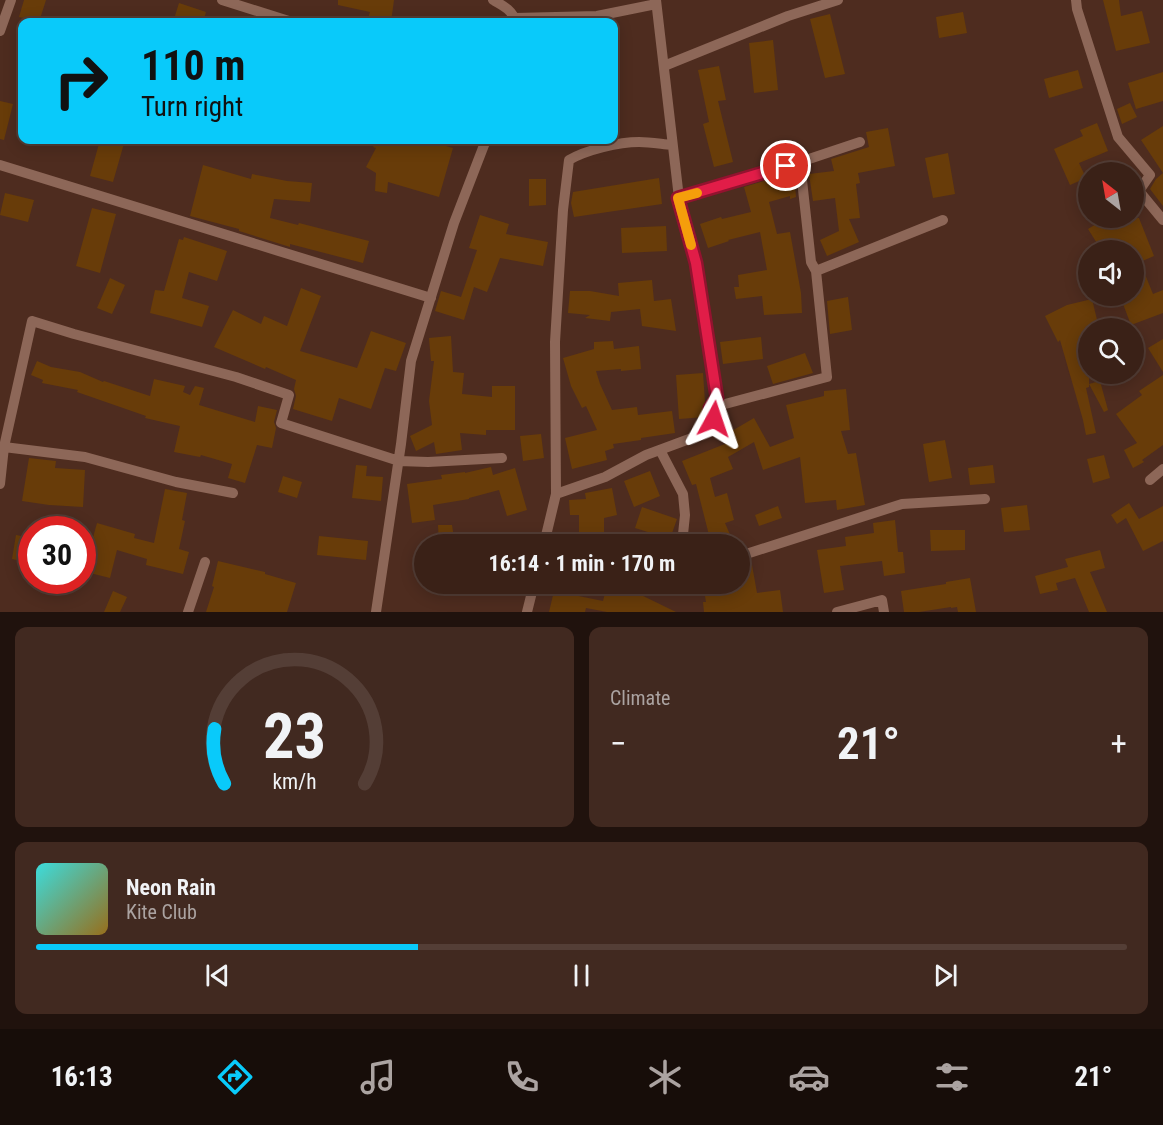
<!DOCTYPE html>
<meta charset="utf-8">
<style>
:root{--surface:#3a2117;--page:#412920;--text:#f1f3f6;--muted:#aba3a1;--line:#543e36;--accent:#09cafa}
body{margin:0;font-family:"Roboto Condensed",sans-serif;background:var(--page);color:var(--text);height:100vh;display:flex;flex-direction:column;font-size:22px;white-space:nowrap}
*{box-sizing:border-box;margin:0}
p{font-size:20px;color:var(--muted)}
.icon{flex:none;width:33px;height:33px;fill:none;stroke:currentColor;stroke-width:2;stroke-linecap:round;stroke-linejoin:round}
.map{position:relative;height:612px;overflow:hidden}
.details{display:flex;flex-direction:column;gap:15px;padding:15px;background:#20120d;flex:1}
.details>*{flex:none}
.guide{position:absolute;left:18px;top:18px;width:600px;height:126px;border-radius:12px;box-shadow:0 3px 15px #0003,0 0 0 2px var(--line);background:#09cafa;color:#111;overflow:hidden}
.needle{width:39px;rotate:329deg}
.buttons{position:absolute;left:1078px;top:162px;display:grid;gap:12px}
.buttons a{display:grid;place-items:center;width:66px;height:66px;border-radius:50%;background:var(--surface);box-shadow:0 3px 15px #0003,0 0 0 2px var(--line);font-size:30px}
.speed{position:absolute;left:18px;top:516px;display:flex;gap:12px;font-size:30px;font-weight:700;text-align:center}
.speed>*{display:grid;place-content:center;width:78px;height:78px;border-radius:50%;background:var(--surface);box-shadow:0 3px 15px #0003,0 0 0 2px var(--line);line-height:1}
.speed .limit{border:9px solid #d22;background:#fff;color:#111}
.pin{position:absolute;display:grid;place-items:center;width:51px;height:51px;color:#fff;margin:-26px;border:3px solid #fff;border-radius:50%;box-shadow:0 2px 6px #0007}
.me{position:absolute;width:66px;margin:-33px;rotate:5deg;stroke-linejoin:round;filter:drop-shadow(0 0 4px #0008)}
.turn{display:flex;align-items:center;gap:21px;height:126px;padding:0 24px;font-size:27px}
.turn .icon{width:78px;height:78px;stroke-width:2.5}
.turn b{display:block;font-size:42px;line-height:51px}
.big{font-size:45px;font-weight:700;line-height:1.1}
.details .card{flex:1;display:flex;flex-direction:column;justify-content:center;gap:9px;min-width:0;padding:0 21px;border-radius:12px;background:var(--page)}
.details .dial{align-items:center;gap:0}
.dial svg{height:156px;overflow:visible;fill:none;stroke:var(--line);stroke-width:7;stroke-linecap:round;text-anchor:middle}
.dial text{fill:var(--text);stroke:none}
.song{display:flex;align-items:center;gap:18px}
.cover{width:72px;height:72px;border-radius:9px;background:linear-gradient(135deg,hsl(180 70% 55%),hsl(40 70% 35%))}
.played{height:6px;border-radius:3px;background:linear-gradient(90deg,var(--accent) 35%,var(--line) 35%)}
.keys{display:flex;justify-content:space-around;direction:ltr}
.heat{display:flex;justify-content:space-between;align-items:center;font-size:33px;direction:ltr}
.details .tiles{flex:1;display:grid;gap:15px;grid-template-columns:1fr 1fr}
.card:last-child{grid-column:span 2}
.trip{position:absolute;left:414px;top:534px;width:336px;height:60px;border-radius:30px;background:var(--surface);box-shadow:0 3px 15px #0003,0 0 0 2px var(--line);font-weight:700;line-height:60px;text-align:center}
.menu{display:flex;height:96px;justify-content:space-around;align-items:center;background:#170d09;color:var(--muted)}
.menu .icon{width:42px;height:42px}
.menu .selected{color:var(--accent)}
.menu b{font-size:27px;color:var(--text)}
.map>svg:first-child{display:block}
</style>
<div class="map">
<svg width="1163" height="612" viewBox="0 0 1163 612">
<rect width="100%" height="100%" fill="#4e2c1f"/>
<path fill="#683c09" d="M24,0H46L39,22L19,17Z
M338,0H394L391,22H367L370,12L338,5Z
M1103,0H1119L1121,16L1142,11L1150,43L1116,51Z
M179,3L206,12L203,22H173Z
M963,12L967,33L939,38L936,17Z
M830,14L845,74L825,78L810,19Z
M773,40L778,90L754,93L749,43Z
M719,66L726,100L718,101L733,162L714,167L703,124L709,122L698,70Z
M1078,70L1083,88L1049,98L1044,79Z
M1163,72V101L1136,109L1128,83Z
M0,101L13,104L4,140L0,139Z
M1130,103L1137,117L1122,124L1117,109Z
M1097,123L1108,151L1079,163L1086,178L1070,185L1054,149L1083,136L1080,130Z
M1163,126V206L1150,189L1156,179L1163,173L1141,140Z
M888,128L895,166L858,173L860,183L856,184L860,218L849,219L859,242L827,256L820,240L839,231L835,198L813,201L809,174L834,171L831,159L869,147L866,132Z
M100,140H125L113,182L90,176Z
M377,140H425L453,148L439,197L388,182L387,193L375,191L376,173L366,167L376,148L373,147Z
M948,153L955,194L933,198L925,158Z
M203,165L251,179L252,174L287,181L312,183L310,202L274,199L270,218L298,225L299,223L369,241L363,263L290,244V247L239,231V229L190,216Z
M794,172L796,197L790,199V196L769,202L777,234L790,232L801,293L802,313L764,315L762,296L736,299L734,287H739L738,275L767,270L760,232L728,240L729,241L708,248L700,224L721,217L722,219L751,212L744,187Z
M659,178L662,204L574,217L571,203L573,192Z
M529,179H546V205L529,206Z
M5,193L34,200L28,222L0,215Z
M92,208L116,214L100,273L76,266Z
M480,215L509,224L506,234L548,242L543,266L500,258L487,292L474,287L464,320L435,311L441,291L461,297L477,250L469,248Z
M1106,218H1139L1154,256L1140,262L1153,294L1163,290V313L1131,325L1120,296H1134V250H1107L1105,245L1100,248L1088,229Z
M666,226L667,251L622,253L621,228Z
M184,237L227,251L217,281L189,272L182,298L209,306L202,327L170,318L150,313L155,290L164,291L179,239L183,240Z
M110,278L125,285L112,314L97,308Z
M652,280L654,301L671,299L676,331L642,326L640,309L611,312L610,321L585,318L590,315L568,313L570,291H590L619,296L618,283Z
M301,288L321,296L300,351L357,368L371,331L406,343L396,371L385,368L371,409L339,398L332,421L293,409L296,396L294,389L296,380L266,367L265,369L214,347L233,310L261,324L264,316L287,326Z
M848,297L852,330L830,334L827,301Z
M1092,299L1099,328H1089V387L1086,388L1096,433L1086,435L1083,420L1060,340L1058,342L1045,316L1067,305Z
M451,336L453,372L464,373L462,394L492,397V386H515V430H486V435L460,433L462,450L436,454L434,442L416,451L410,436L432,425L429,401L434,361H431L429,338Z
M761,337L763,359L723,364L720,342Z
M1163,339V372L1148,348Z
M613,341L614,349L639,346L641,369L621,371V369L596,371L600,384L612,410L637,407L638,415L672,411L675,433L641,438V440L613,444L614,448L605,451L607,460L572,469L565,438L597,430L586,406L582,408L571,386L563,358L594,349V342Z
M805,353L813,373L773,384L767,366Z
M37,361L51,367L80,372L103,382L104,381L150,396L154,379L185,386L183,392L190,395L195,386L204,388L199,405L255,422L258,406L277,410L274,422L276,428L272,448L257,445L245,483L228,478L232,464L201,455L200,457L174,452L180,426L145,418L146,416L77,392L78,390L42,383L43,380L31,375Z
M703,373L705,402L703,408L705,417L679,419L676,375Z
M1163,375V445L1142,460L1144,462L1133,468L1124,450L1137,443L1116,414L1142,395L1139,391Z
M1100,381L1108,410L1104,412L1089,384Z
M846,389L850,430L841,431L848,454L856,453L865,505L837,510L836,500L805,503L800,457L763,470L754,442L728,457L733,469L710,478L715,497L727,493L734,520L725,523L734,544H689L690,542L709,535L696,484L692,485L682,461L735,440L730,432L754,418L770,447L794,438L786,405L824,396V391Z
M541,434L544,458L523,461L520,436Z
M945,440L952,478L929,482L923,444Z
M1104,455L1110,478L1093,483L1087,459Z
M29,458L56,461L55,468L85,470L83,507L49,505L22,501Z
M356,465L367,466L366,476L383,477L381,501L352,498Z
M993,465L995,483L970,485L968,468Z
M491,467L493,475L515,468L527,510L507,516L499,490L469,498V499L433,505L435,520L412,523L407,484L442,479L441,475L465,472V473Z
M650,471L660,496L634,507L624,481Z
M283,476L302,482L297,498L278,492Z
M612,488L617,515L604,518V544H592V535H579V515H570L569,500L586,499L585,493Z
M165,489L187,493L182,520L185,521L179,549L189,552L183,574L146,565L147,559L117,550L110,578L82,571L86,551L89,552L97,523L135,534L134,538L154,543Z
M1129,503L1139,519L1163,506V541L1143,551L1126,518L1117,524L1111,515Z
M1027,505L1030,530L1004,532L1001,508Z
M778,506L782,518L759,526L755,515Z
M642,507L677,519L670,539L635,528Z
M895,520L898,552H903L905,573L884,576L882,561L840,566L844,590L824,593L817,550L846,546L845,537L874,533L873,523Z
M438,525H452L455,544H439Z
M930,530H965V550L931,551Z
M519,532L520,544H504L503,533Z
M16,535L32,538V563L12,559Z
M319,536L368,541L366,560L317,555Z
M1100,550L1105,568L1090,572L1107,612H1089L1075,578L1056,583L1058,590L1040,594L1035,576L1068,567L1065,559Z
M218,561L265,572V574L296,583L287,612H206L214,587L212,586Z
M752,565L757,593L780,590L783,612H704L703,602H706L703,584H740V567Z
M970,578L976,612H958L957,607L951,608V607L919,612H904L901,591L946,584V582Z
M606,589L634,595L635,592L676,612H607L586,608L585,612H549L554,591L603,601Z
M113,591L127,597L120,612H104Z"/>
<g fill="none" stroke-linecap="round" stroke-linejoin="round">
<path stroke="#8d6758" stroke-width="10" d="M222,0L292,22
M493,0C502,5 514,11 515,22
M1076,0L1077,9L1118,137L1150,175L1139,191L1163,220
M515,18L597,16L656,4
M0,31L11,0
M664,66L788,16L838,0
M0,165L431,298
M679,198L800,162L860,142
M816,271L943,220
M710,408L827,377L816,271L811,262L800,162
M4,447L85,457L176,482L233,493
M660,450L683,494L685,515L682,544
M1150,480L1163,469
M0,484L4,447L32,321L74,334L236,377L289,395L281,423L399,461L428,462L502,458
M556,494L605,477L646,455L700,435L714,419L710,408L717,398L696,263L679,198L656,0
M544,544L556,494L555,342L563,210L569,160C586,150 619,142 639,142C650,142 661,144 672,145
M740,556L902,504L985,499
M188,612L205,562
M376,612L401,444L411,361L454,223L486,140
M527,612L534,584
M837,612L882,600L884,612"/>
</g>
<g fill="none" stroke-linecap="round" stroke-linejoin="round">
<defs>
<path id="route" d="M714,419L710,408L717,398L696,263L678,198L786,166"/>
</defs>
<use href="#route" stroke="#92132f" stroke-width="15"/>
<use href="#route" stroke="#e11d48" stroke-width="10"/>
<path stroke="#f59e0b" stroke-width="10" d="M691,245L678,198L697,193"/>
</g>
</svg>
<div class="buttons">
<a><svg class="needle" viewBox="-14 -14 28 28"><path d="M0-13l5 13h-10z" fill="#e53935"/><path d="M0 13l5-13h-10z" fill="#aba3a1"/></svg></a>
<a><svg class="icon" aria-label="sound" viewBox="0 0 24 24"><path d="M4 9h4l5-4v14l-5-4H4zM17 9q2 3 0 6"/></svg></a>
<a><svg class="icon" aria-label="search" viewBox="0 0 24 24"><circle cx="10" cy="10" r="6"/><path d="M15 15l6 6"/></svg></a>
</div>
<div class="speed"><div class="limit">30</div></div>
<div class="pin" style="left:786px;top:166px;background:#d93025"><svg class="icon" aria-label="arrive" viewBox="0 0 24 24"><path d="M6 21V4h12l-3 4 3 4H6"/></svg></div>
<svg class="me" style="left:714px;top:419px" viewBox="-20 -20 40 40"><path d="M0-17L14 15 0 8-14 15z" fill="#e11d48" stroke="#fff" stroke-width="4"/></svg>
<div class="trip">16:14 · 1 min · 170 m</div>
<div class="guide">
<div class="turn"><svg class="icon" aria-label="right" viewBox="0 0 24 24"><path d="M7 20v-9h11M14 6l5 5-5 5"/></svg><div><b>110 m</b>Turn right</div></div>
</div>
</div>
<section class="details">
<div class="tiles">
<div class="card dial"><svg viewBox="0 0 100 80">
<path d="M14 69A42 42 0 1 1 86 69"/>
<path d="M14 69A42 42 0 0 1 9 41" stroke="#09cafa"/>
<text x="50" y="56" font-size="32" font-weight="700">23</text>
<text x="50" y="72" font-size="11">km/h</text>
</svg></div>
<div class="card"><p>Climate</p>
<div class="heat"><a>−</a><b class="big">21°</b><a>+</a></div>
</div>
<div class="card">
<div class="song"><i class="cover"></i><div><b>Neon Rain</b><p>Kite Club</p></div></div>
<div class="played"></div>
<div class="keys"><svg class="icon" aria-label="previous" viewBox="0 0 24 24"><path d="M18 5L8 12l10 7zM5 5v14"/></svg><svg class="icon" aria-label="pause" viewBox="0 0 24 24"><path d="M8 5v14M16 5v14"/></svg><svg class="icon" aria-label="next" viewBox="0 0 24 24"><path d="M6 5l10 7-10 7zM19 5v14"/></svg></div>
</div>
</div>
</section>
<nav class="menu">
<b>16:13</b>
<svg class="icon selected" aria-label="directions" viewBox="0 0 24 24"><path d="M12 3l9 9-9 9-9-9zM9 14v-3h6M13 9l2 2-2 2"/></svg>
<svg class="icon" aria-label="music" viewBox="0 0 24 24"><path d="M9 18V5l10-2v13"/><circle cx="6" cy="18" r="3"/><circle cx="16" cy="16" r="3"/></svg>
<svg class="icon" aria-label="phone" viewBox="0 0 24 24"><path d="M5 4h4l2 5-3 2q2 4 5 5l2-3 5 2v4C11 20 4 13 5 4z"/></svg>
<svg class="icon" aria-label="climate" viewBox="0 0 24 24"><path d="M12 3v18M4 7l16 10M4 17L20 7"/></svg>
<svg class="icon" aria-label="car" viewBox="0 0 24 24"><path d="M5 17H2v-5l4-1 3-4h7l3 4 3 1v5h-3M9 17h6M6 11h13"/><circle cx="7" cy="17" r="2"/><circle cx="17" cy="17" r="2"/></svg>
<svg class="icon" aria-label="filters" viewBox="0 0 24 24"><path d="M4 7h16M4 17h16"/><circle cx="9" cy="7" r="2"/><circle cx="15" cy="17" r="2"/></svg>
<b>21°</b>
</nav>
